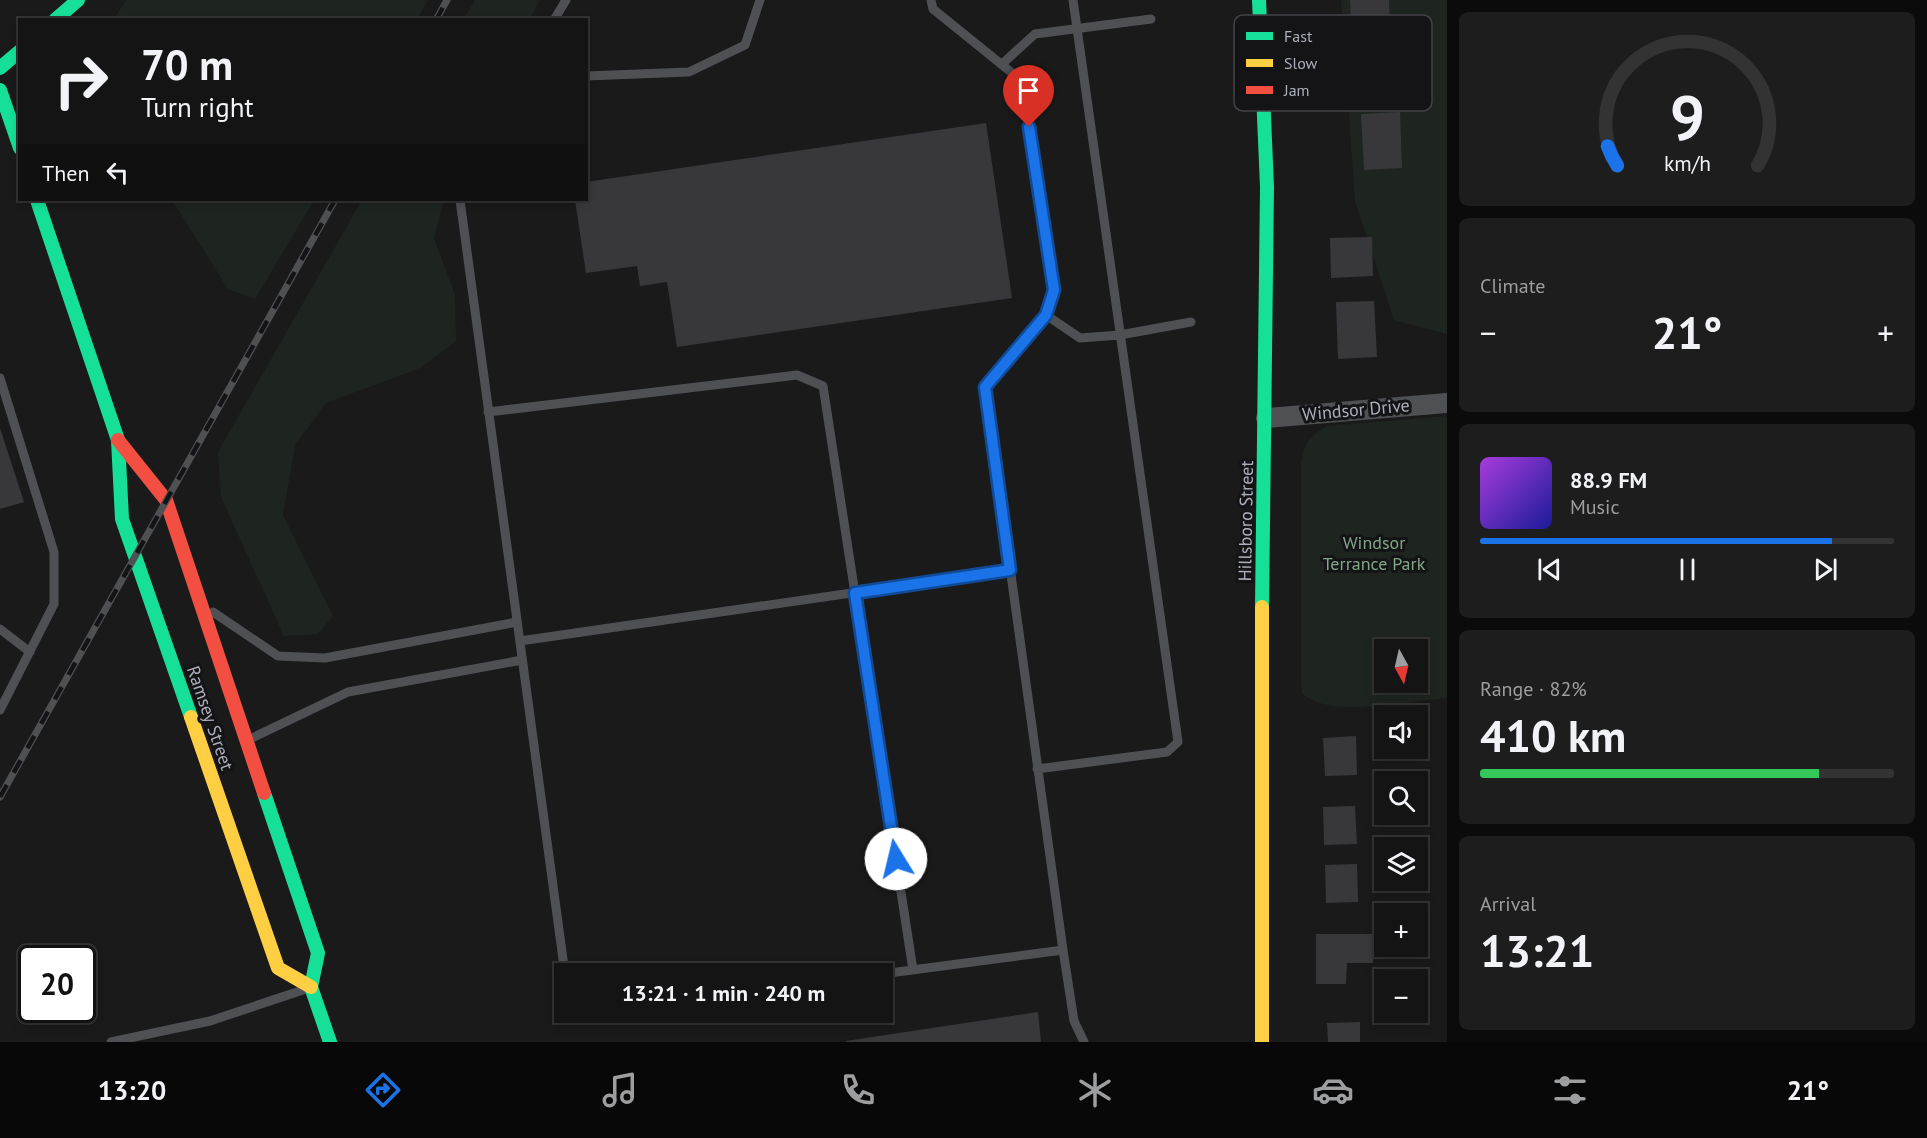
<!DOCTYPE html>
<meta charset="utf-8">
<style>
:root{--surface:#141414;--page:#1d1d1d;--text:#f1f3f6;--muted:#9d9ea0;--line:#333334;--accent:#1a73e8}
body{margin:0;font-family:"PT Sans",sans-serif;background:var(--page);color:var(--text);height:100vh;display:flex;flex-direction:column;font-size:22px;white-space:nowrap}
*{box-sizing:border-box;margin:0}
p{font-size:20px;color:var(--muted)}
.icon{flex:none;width:33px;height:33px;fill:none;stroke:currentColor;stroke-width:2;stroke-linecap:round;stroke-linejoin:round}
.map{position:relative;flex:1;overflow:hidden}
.sheet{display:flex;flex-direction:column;gap:12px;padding:12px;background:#0b0b0b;width:480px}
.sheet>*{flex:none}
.banner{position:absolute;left:18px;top:18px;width:570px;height:183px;border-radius:0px;box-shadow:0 3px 9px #0003,0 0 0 2px var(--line);background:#141414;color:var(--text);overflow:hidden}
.needle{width:39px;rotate:172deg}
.fabs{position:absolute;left:1374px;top:639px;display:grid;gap:12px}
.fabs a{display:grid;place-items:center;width:54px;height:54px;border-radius:0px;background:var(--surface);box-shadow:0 3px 9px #0003,0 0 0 2px var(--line);font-size:30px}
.speed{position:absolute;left:18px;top:945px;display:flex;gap:12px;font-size:30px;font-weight:700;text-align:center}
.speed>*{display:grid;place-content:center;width:78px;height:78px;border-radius:50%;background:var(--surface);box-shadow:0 3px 9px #0003,0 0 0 2px var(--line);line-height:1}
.speed .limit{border:3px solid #111;border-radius:9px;background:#fff;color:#111}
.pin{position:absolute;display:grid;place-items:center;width:51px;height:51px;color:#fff;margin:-62px -26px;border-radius:50% 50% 50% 0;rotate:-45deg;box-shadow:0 0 6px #0007}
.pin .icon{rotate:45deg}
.me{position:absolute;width:66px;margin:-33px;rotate:351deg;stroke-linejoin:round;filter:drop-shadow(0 0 4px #0008)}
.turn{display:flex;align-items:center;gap:21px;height:126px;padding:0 24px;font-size:27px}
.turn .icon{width:78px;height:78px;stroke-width:2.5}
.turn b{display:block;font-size:42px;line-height:51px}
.then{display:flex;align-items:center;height:57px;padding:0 24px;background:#0003;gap:12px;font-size:22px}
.big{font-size:45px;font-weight:800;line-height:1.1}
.sheet .card{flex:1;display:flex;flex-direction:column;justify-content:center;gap:9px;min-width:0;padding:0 21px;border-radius:9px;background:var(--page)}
.sheet .dial{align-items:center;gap:0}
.dial svg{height:156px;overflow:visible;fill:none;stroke:var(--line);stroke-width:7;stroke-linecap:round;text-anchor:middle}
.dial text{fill:var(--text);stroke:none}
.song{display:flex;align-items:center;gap:18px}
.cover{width:72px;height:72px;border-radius:9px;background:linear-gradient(135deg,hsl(280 70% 55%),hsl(240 70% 35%))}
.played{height:6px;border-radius:3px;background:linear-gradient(90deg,var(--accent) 85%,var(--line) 85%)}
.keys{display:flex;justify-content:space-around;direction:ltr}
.heat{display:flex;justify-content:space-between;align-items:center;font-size:33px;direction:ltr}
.charge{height:9px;border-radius:4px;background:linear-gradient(90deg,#34c759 82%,var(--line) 0)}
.trip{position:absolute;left:554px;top:963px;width:339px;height:60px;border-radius:0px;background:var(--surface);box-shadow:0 3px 9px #0003,0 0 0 2px var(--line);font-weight:800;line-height:60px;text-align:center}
.dock{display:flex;height:96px;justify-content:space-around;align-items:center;background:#080808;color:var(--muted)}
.dock .icon{width:42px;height:42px}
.dock .current{color:var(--accent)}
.dock b{font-size:27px;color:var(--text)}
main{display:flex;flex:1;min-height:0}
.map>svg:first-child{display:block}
</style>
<main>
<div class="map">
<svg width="1447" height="1042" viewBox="0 0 1447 1042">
<rect width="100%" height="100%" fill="#1a1a1b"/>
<path fill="#1e2520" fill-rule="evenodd" d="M126,0H428L417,19H114Z
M475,0H540L530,19H464Z
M1341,0H1447V334L1394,320L1355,201Z
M172,200H314L255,299L228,289Z
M362,200H444L434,238L455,295L456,341L420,368L326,403L295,445L283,515L333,616L318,634L284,636L221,497L218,452Z
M1447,416V698C1414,701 1354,712 1323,704C1315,702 1309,698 1302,694L1301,681V462C1305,442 1310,436 1328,426ZM1384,650H1418V682H1384Z"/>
<path fill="#38383b" d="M1350,0H1389L1390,35L1352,36Z
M1400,112L1402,168L1364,170L1361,114Z
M986,123L1012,298L677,347L667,282L640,286L637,266L586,273L575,200H586V182Z
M1372,237L1373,276L1331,278L1330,238Z
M1374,301L1377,357L1338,359L1336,302Z
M0,428L24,502L0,509Z
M1356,736L1357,775L1325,776L1323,738Z
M1355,806L1357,844L1324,845L1323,807Z
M1357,864L1358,902L1326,903L1325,865Z
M1316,934H1373V963H1347L1346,984H1316Z
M1038,1012L1041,1042H846V1041Z
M1360,1022V1042H1328L1327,1023Z"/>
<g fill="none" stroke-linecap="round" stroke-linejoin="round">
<path stroke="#4e5054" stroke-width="9" d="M931,0L933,9L1022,81L1054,290L1046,315L985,387L1063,950L1074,1021L1084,1042
M554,20L566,0
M1002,64L1035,34L1151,19
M586,76L689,72L745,45L760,0
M460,200L565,974
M1046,315L1080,338L1120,335L1191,322
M0,378L54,552V604L0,710
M488,412L797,375L823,386L913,970
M213,612L278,656L325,658L517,622
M0,629L30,652
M520,641L1010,570
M250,739L348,692L522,660
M1037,769L1167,752L1178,742L1073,0
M882,974L1063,950
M111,1042L210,1021L303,990"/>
<path stroke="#4e5054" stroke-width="20" d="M1266,418L1447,403"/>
<path stroke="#16e098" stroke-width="14" d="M1259,0L1267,187L1262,607
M55,20L78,0
M0,68L20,51
M0,90L20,148
M37,200L118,440L122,519L191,717
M264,793L318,953L311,987L330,1042"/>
<path stroke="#ffcf43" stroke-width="14" d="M191,717L278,968L311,987
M1262,1042V607"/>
<path stroke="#f24e42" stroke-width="14" d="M118,440L166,500L264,793"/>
<defs>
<path id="rail" d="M436,20L447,0
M0,797L335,200"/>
</defs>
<use href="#rail" stroke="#4e5052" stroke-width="7"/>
<use href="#rail" stroke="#141417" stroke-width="4.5" stroke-dasharray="14" stroke-linecap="butt"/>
</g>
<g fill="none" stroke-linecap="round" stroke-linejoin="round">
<defs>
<path id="route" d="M896,859L855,593L1010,570L985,387L1046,315L1054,290L1029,127"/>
</defs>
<use href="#route" stroke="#114b97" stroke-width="15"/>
<use href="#route" stroke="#1a73e8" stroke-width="10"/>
</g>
<g text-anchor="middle" stroke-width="6" stroke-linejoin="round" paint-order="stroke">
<g font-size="18" fill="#acafbb" stroke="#141417">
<text transform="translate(1356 410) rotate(-5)" y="6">Windsor Drive</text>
<text transform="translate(1246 521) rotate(-89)" y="6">Hillsboro Street</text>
<text transform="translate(210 718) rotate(71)" y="6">Ramsey Street</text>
</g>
<g font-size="18" fill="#83a688" stroke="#141417">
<text x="1374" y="549">Windsor<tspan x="1374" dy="21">Terrance Park</tspan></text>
</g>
</g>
<rect x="1234" y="15" width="198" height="96" rx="9" fill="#141417" stroke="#424248" stroke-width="1.5"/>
<rect x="1246" y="32" width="27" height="8" fill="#16e098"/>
<rect x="1246" y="59" width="27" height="8" fill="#ffcf43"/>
<rect x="1246" y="86" width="27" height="8" fill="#f24e42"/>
<g font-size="16" fill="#acafbb">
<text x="1284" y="42">Fast</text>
<text x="1284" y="69">Slow</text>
<text x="1284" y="96">Jam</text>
</g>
</svg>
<div class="fabs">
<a><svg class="needle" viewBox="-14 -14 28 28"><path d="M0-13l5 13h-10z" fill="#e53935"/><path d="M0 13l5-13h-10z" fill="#9d9ea0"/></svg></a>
<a><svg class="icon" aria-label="sound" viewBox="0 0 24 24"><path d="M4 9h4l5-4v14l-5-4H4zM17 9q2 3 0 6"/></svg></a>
<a><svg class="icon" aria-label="search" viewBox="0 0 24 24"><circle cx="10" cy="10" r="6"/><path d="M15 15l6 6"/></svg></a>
<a><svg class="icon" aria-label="layers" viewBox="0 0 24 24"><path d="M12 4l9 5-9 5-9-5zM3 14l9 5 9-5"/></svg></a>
<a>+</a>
<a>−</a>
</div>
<div class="speed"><div class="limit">20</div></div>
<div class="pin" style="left:1029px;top:127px;background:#d93025"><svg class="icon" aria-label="arrive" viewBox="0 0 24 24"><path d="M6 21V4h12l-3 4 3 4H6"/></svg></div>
<svg class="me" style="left:896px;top:859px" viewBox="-20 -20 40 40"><circle r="19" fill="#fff"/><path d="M0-13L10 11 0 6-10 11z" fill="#1a73e8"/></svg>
<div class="trip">13:21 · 1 min · 240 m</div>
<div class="banner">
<div class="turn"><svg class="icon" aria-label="right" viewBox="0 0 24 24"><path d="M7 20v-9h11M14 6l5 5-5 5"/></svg><div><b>70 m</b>Turn right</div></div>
<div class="then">Then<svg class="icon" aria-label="left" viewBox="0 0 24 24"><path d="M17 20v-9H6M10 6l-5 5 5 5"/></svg></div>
</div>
</div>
<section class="sheet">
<div class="card dial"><svg viewBox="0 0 100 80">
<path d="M14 69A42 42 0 1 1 86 69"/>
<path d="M14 69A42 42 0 0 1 9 59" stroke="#1a73e8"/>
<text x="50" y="56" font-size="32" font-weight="700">9</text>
<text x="50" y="72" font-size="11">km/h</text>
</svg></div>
<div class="card"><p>Climate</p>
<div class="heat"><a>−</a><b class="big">21°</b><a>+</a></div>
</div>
<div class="card">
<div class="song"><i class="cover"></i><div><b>88.9 FM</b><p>Music</p></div></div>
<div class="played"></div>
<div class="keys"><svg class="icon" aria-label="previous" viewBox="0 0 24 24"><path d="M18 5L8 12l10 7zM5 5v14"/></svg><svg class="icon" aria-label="pause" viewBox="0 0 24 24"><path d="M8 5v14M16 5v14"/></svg><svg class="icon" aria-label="next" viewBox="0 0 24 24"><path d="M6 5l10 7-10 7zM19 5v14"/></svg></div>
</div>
<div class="card"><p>Range · 82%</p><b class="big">410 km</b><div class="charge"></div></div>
<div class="card"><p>Arrival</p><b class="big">13:21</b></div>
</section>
</main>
<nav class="dock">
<b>13:20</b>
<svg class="icon current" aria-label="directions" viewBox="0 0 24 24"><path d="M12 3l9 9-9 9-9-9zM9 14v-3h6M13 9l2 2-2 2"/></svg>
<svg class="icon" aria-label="music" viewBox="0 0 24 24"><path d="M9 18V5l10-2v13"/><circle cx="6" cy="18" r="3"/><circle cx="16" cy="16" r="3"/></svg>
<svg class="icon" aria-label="phone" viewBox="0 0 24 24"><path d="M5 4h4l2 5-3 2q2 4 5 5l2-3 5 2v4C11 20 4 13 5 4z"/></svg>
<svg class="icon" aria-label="climate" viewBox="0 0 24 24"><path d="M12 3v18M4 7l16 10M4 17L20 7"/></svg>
<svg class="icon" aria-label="car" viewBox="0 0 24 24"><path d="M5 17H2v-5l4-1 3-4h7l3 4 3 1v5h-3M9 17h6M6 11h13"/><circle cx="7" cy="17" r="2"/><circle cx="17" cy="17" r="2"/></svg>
<svg class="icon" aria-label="filters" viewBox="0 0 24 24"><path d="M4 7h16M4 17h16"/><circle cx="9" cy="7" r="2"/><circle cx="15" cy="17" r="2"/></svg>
<b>21°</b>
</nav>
